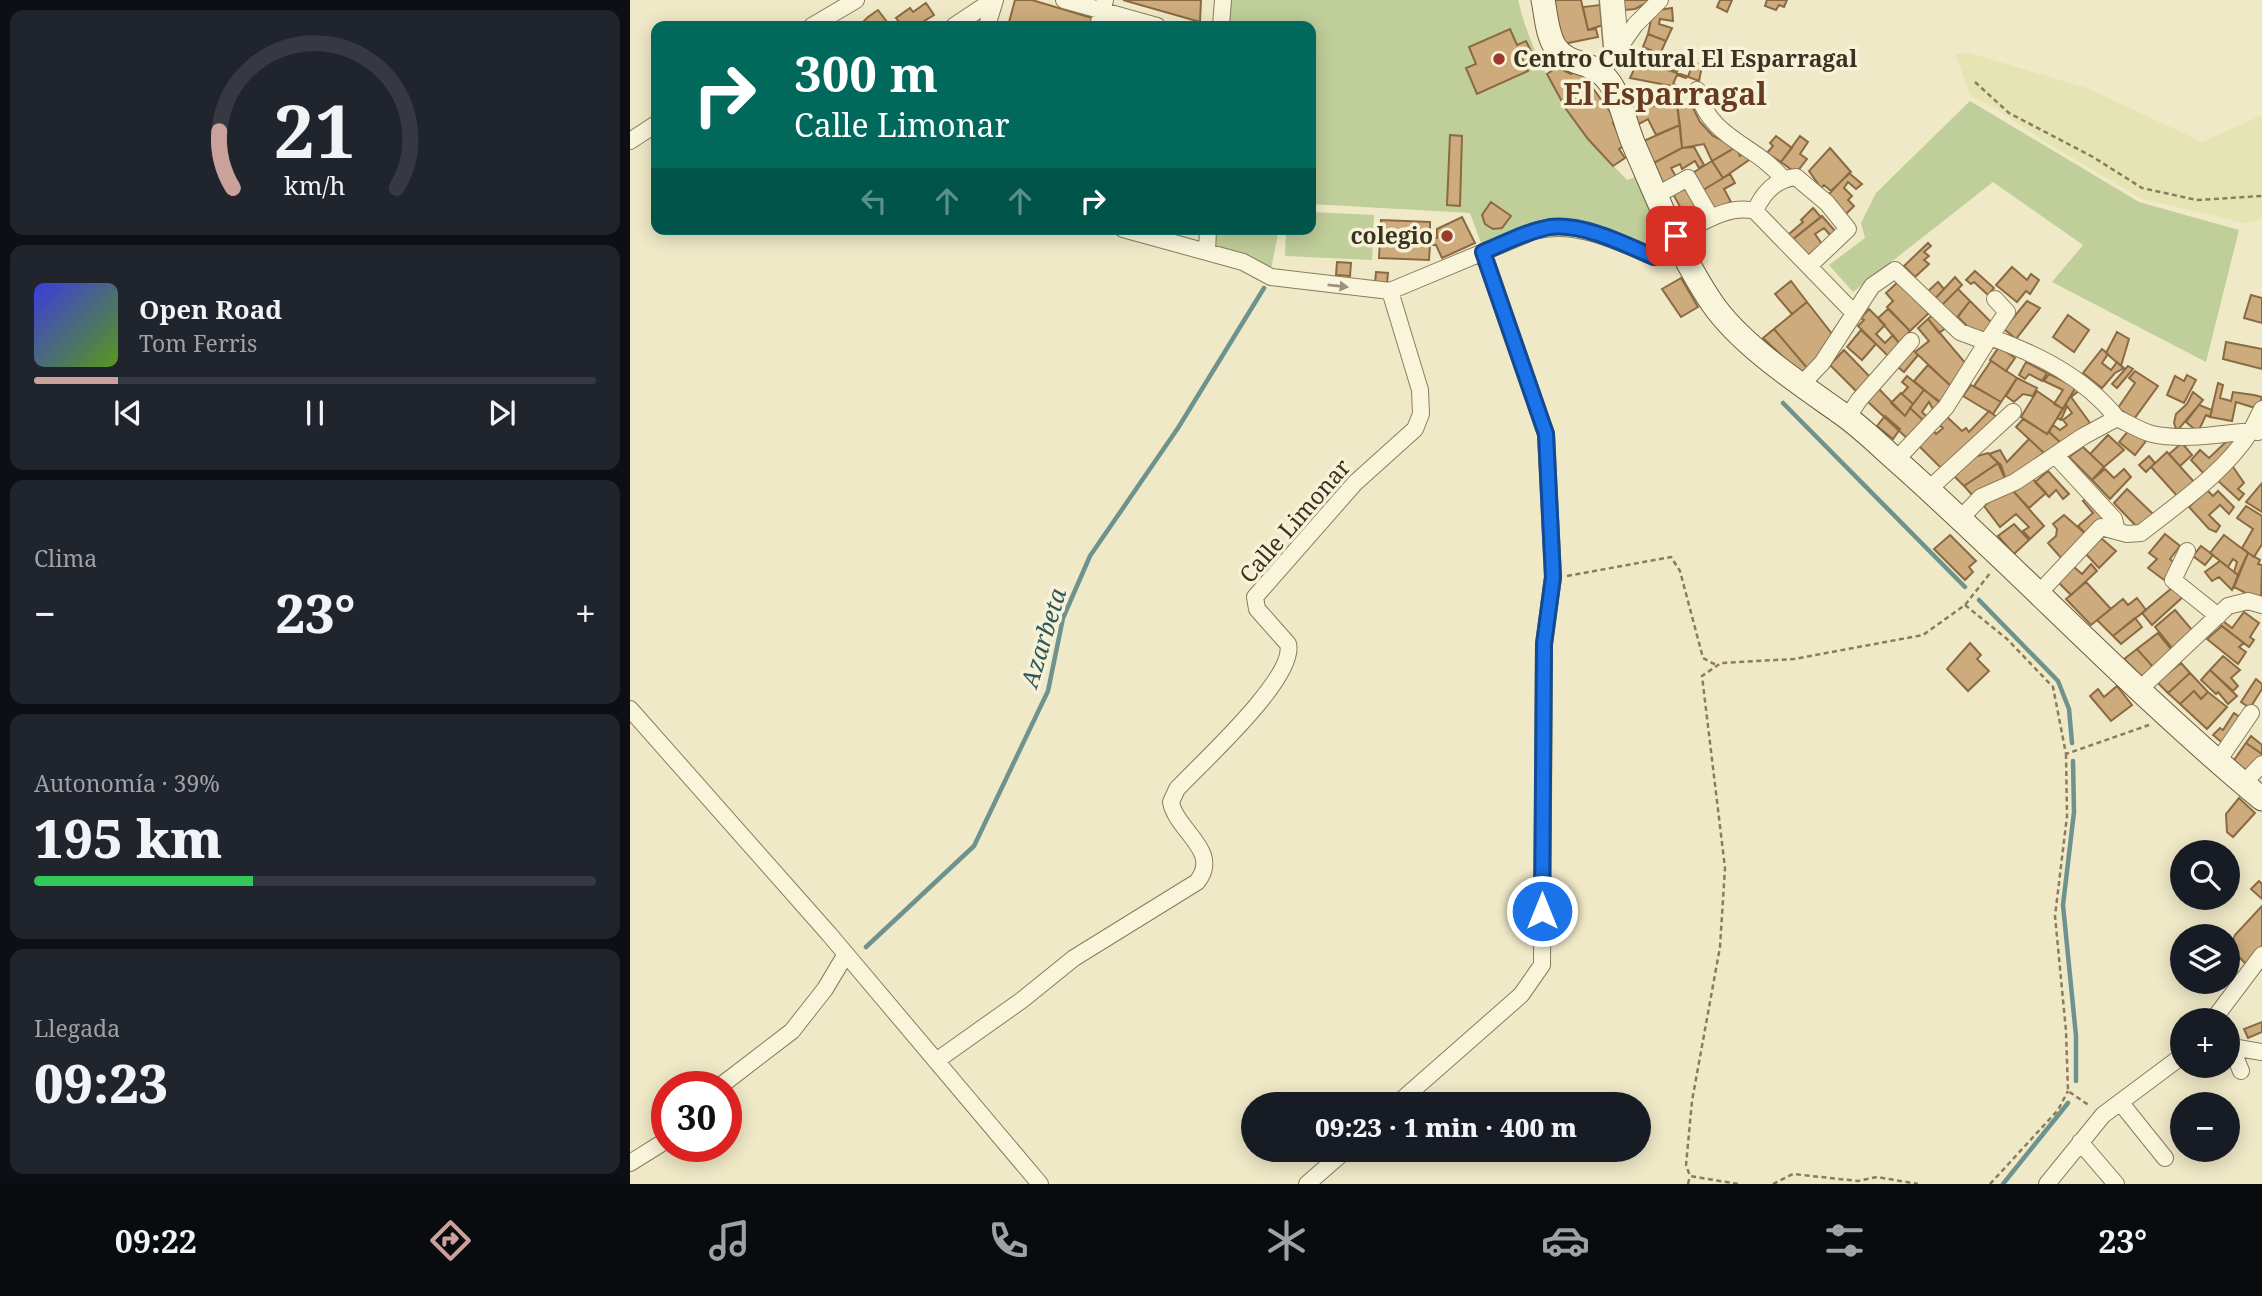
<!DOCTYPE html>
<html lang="es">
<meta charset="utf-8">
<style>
:root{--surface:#171b24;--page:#20242c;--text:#f1f3f6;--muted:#9ea1a6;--line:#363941;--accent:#caa19b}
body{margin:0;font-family:"Noto Serif",serif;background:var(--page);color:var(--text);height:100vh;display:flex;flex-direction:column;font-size:26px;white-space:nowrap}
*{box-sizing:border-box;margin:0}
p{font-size:23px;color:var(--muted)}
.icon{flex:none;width:38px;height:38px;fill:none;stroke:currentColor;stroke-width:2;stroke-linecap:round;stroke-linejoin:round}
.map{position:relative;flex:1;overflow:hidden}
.side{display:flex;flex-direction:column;gap:10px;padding:10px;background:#0d0f14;width:630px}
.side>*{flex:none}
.hud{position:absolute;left:21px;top:21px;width:665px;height:214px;border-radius:14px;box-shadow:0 4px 18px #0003;background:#00695c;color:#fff;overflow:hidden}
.tools{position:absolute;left:1540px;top:840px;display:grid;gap:14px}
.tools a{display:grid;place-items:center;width:70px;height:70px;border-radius:50%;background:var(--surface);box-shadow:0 4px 18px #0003;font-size:35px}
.speed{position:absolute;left:21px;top:1071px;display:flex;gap:14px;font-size:35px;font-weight:700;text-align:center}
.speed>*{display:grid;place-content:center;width:91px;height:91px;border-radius:50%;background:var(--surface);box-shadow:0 4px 18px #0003;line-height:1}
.speed .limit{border:10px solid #d22;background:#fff;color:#111}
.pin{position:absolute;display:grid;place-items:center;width:60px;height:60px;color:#fff;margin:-30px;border-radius:14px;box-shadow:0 4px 10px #0006}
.me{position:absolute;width:77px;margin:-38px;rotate:0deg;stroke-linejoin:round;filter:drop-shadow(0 0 5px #0008)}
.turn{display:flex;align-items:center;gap:24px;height:147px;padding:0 28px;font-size:32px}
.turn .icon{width:91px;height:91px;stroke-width:2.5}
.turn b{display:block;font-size:49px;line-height:60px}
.lanes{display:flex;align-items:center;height:66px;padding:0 28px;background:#0003;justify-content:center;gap:35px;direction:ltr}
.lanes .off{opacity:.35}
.big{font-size:52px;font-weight:800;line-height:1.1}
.side .widget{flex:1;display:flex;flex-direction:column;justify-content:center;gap:10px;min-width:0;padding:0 24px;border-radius:14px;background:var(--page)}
.side .dial{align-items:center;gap:0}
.dial svg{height:182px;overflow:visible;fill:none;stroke:var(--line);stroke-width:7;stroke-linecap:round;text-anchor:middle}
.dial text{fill:var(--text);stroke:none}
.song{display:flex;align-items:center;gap:21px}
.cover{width:84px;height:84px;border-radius:10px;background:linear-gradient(135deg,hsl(240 70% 55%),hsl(90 70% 35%))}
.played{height:7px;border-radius:4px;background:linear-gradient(90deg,var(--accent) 15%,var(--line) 15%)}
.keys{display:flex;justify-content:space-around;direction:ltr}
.heat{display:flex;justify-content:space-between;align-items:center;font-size:38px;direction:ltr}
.charge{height:10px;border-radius:5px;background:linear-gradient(90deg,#34c759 39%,var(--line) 0)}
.trip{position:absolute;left:611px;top:1092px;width:410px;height:70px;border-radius:35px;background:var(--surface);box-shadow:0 4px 18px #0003;font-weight:800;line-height:70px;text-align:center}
.tab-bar{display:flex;height:112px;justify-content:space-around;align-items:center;background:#090b0e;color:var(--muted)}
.tab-bar .icon{width:49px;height:49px}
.tab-bar .on{color:var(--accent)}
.tab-bar b{font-size:32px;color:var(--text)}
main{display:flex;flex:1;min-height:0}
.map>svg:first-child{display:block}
</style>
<main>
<section class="side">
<div class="widget dial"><svg viewBox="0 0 100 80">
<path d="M14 69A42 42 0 1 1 86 69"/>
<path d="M14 69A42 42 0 0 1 8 44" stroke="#caa19b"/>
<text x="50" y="56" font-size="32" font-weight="700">21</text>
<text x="50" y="72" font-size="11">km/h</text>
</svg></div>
<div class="widget">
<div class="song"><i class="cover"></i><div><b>Open Road</b><p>Tom Ferris</p></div></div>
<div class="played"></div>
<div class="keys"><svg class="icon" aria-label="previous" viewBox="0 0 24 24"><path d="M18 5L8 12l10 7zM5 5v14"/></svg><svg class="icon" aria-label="pause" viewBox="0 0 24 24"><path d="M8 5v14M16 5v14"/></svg><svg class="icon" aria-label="next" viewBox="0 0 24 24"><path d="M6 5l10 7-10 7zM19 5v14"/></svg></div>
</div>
<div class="widget"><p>Clima</p>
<div class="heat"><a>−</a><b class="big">23°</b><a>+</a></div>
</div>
<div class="widget"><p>Autonomía · 39%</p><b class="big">195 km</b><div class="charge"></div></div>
<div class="widget"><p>Llegada</p><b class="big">09:23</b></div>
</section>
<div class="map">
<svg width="1632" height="1184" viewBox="0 0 1632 1184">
<rect width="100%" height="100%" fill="#efe9c7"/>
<path fill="#e5e5b4" d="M1339,53L1457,88L1572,142L1632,115V219L1615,223L1512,199L1417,143L1363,107L1341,96L1325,54Z"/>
<path fill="#c0ce9a" d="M597,0H888C905,71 947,128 997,180L1006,177L1037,241L1022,249L959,225L852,246L840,213L681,204V26H596Z
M1340,101L1509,202L1609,230L1576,362L1422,282L1453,245L1363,182L1223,292L1199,265L1235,238L1231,223L1246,193Z
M681,212L744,215L742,260L655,256L656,229H681Z
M585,229H649L641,269L624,258L584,247Z"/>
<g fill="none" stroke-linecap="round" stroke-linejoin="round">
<path stroke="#6e928e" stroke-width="4.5" d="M1153,403L1335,587
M1349,600L1428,681L1439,709L1442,743
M1443,761L1444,812L1433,905L1446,1036V1081
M236,947L344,846L418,691L433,618L460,556L548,428L634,288
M1373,1184L1438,1103"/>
</g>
<path fill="#cdab7d" stroke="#8a6a42" stroke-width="2" d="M385,0H402L462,18L460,26H378Z
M493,0H571L570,22Z
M923,0H951L958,30L966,29L968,37L933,44Z
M993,0H1022L1005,9L995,10Z
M1090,0H1102L1097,12L1087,7Z
M1137,0H1157L1154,7L1149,5L1146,10L1135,6Z
M296,3L304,15L286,26H272L266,18L280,8L283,12Z
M970,5L973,25L958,30L953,7Z
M1042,8L1043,21L1030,19L1029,24L1042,28L1036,41L1018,34L1023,11Z
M248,10L260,26H229L238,17Z
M880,29L887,45L896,41L901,51L891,55L898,71L847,94L836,68L846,64L839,47Z
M1018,34L1036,41L1030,54L1013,47Z
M1013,47L1050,63L1047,72L1034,67L1026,68L1008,61Z
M1008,61L1057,76L1056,78L1047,75L1043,84L1052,88L1000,78Z
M1063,62L1072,66L1069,81L1058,77Z
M927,67L941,74L946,71L953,75L987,121L983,123L995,145L989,149L995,158L983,166L958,139L936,109L917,74Z
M1020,95L1021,99L1060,103V106L1038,104L998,109L996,97Z
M1047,104L1050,125L1026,135L1018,119L1007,125L1001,108Z
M1047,104L1062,106L1070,122L1083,136L1106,147L1082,161L1074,144L1052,148Z
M1050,125L1052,148L1020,165L1009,143Z
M820,135L832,136L830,206L817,205Z
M1146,136L1162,148L1151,162L1137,153L1143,146L1140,143Z
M1170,136L1178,142L1170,154L1177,159L1166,173L1151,162Z
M1064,147L1074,165L1069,168L1065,161L1052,169L1050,164L1041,168L1048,180L1032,188L1020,165L1052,148Z
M1106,147L1110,156L1114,153L1119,160L1093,178L1082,161Z
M1200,148L1221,172L1201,191L1194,185L1191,188L1179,171Z
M1082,161L1093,178L1073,190L1064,172Z
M1219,173L1232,184L1226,189L1218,182L1214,188L1222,196L1218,200L1224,206L1213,217L1195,198Z
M1100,174L1105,183L1094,189L1101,202L1084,210L1073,190Z
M1055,182L1072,213L1058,221L1043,194Z
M861,202L881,216L872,228L863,229L855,224L852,215Z
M1183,208L1191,217L1162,240L1158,235L1173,222L1171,220Z
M1192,216L1206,232L1201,236L1194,228L1185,234L1192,244L1176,258L1162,240Z
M832,217L845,243L812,258L806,245H800L799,260L749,258L751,220L800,222V238H807V229Z
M1298,243L1301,246L1294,252L1299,256L1294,260L1299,264L1285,277L1274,266Z
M707,262L721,263L720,276L706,275Z
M1382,267L1397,280L1401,274L1409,280L1400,294L1396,291L1387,302L1366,285Z
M1345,271L1364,288L1358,295L1344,282L1341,284L1336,280Z
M746,272L758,273L757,284L745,283Z
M1325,277L1332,285L1310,307L1303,301Z
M1051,278L1068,307L1051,317L1032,289Z
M1161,281L1177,302L1162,314L1145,294Z
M1269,281L1300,312L1280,331L1257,307L1263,301L1256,293Z
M1308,282L1314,289L1303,301L1296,293Z
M1328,289L1340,301L1324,321L1310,307Z
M1621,295L1632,298V323L1614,318Z
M1340,301L1363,324L1352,335L1341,330L1328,317Z
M1397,301L1410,308L1386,339L1374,329Z
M1177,302L1206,339L1178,369L1144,329Z
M1239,309L1255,325L1246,334L1255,343L1263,335L1269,343L1259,357L1228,326L1234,320L1231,318Z
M1258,309L1280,331L1269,343L1248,318Z
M1305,313L1317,327L1309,333L1298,319Z
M1438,315L1459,330L1444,352L1423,337Z
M1298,319L1337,365L1323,388L1285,352L1299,341L1288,328Z
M1144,329L1178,369L1172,375L1133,338Z
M1231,330L1246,344L1232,360L1217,347Z
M1487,332L1499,339L1491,366L1476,353Z
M1596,342L1632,349V369L1593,359Z
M1279,346L1288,355L1274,372L1264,364Z
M1369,347L1385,358L1376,371L1360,360Z
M1472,349L1478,354L1472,363L1481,370L1487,362L1494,368L1485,373L1472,388L1453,373Z
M1214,350L1241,378L1227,392L1200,365Z
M1361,361L1387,378L1371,402L1344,386Z
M1396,362L1417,373L1412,381L1399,374L1395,379L1389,375Z
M1298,365L1323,388L1310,403L1284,381Z
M1498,366L1503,369L1487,388L1482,384Z
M1505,371L1528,386L1504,419L1488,408L1505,383L1499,378Z
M1419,374L1446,387L1433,409L1424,404L1433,390L1414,381Z
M1557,375L1566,380L1554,403L1537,395L1545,376L1554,381Z
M1277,376L1294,390L1283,404L1272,394L1278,387L1272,382Z
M1387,378L1407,388L1403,396L1393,394L1384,402L1376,396Z
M1588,383L1593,385L1590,398L1601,401L1603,392L1624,395L1632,397L1628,409L1606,402L1602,421L1580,417Z
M1341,385L1371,402L1363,414L1333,396Z
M1446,387L1450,390L1441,397L1460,423L1432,444L1419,432L1423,425L1430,430L1437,425L1433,420L1442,413L1437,406L1431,420L1427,418Z
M1249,389L1275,416L1280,408L1295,422L1279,440L1237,401Z
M1294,390L1313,404L1305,413L1299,402L1292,412L1299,419L1295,422L1280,408Z
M1407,391L1433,409L1417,434L1391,417Z
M1563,392L1573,400L1547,431L1544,423L1546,414L1557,404Z
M1271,393L1283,404L1275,416L1261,403Z
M1569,405L1582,410L1580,417L1576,415L1568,432L1556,422Z
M1359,411L1368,418L1311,468L1287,444L1302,429L1306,434L1313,428L1308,424L1315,415L1332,431L1336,428L1339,432Z
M1255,416L1270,429L1263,439L1247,426Z
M1393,419L1417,434L1419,432L1432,444L1414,453L1386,427Z
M1499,430L1516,441L1505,455L1489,442Z
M1478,435L1494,450L1474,467L1460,454Z
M1399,439L1414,453L1377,483L1371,465L1359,454L1370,450L1377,462Z
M1598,440H1604L1606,446L1576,476L1561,460L1570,450L1579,458Z
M1552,443L1562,455L1550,466L1539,454Z
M1453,447L1474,467L1462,480L1439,457Z
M1537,452L1566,484L1548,497L1521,467Z
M1358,453L1368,463L1334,486L1324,476L1344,457Z
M1519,456L1525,463L1516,472L1509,465Z
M1368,463L1377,483L1343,496L1334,486Z
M1601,464L1614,483L1608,489L1614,494L1609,500L1586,479Z
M1475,469L1484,478L1494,469L1501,477L1480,499L1462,480Z
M1418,471L1439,494L1433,499L1426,490L1419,497L1405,482Z
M1402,478L1416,493L1399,508L1384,492Z
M1632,483V512L1616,502Z
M1497,489L1524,515L1509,529L1484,503Z
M1577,490L1583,496L1588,491L1604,507L1599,514L1590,505L1579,515L1590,526L1586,532L1579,529L1559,507Z
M1379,491L1384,492L1414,526L1400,539L1393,531L1399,527L1386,514L1370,527L1354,506L1369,494Z
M1459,497L1477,517L1458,536L1448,526L1463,513L1453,501Z
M1616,506L1632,516V544L1624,557L1612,548L1623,529L1607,518Z
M1434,515L1458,536L1433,560L1418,543L1426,536L1427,529L1423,524Z
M1384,524L1399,540L1384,554L1368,536Z
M1535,534L1550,546L1540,559L1547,565L1534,580L1518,568L1527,559L1519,553Z
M1320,535L1346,561L1339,567L1343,572L1335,580L1304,549Z
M1594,535L1618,553L1608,575L1604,572L1607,562L1603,559L1598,567L1580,553Z
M1471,538L1486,551L1469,568L1455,553Z
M1571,546L1583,555L1575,565L1563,556Z
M1618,553L1630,560L1628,564L1632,565L1631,601L1604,587Z
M1590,561L1608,575L1602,590L1589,577L1582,581L1575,572Z
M1461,564L1467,571L1441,595L1427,581L1443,566L1452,574Z
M1456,582L1481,609L1461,625L1436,599Z
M1543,587L1555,595L1522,625L1512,613Z
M1507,598L1516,610L1483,636L1467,620L1493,599L1498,605Z
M1545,610L1563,631L1542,648L1525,627Z
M1614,612L1629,623L1620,637L1624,640L1619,647L1589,624L1593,621L1602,628Z
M1505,618L1512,627L1491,644L1483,636Z
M1592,626L1614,643L1609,647L1616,652L1608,664L1577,639Z
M1528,633L1545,654L1523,667L1507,649Z
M1340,643L1351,655L1347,659L1359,671L1338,691L1317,669Z
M1507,649L1526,670L1514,679L1494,659Z
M1593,656L1610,670L1601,678L1608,686L1603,691L1580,670Z
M1551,663L1560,673L1538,693L1527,682Z
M1580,670L1607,696L1598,704L1588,692L1586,694L1571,680Z
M1560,673L1578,692L1571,699L1564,691L1550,704L1538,693Z
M1626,679L1632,684V689L1620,708L1611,702Z
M1487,686L1502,705L1481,721L1460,696L1468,689L1474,697Z
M1564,691L1571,699L1578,692L1597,707L1577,729L1550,704Z
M1604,713L1613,719L1595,745L1583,735L1590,728L1593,730Z
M1621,736L1632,745V754L1616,743Z
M1616,743L1632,754L1618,776L1602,763Z
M1609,798L1625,813L1603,837L1597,832L1596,814Z
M1629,881L1632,884V899L1621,889Z
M1632,906V952L1618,966L1600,948L1605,935Z
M1632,1022V1032L1618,1038L1614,1029Z"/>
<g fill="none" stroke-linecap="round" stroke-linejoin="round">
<defs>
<path id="pedestrian" d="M976,0L981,58"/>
<path id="minor" d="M434,0L527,26
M986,0L990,45
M182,26L226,0
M324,26L363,0
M357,26L365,0
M468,26L475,0
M591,26L593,0
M972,72L1005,25L1030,0
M1067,90C1080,140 1126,144 1153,179
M0,141L26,124
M1027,195L1058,178L1081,218
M1125,211C1133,193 1146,179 1166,177L1197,203L1218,229L1179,266
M493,229L613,262L641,277L760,291L904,231C945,220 987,241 1024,257L1050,244
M1046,236C1071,224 1097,204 1125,211L1224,313
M577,252L578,229
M1360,337L1377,312L1365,299
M1170,386L1192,363L1242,286L1265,270L1330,332L1357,342
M1217,418L1229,400L1281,341
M1425,455L1484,519L1487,531
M1266,460L1316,407L1360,337C1409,355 1454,377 1487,418
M1299,489L1383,412
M1331,518L1351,497L1385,482L1452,437L1487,418C1498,423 1510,431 1522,434C1554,441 1589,434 1621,431L1632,409
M1557,551L1543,580L1588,616
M1408,594L1471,527L1497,534L1511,533C1550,502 1594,473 1621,431L1628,432
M1510,689L1598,606L1618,601L1632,605
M0,709L199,934L410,1184
M1588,761L1621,713
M1613,784L1632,764
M1583,1020L1632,955
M1598,1039L1611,1071
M1602,1047L1632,1052
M306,1061L392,1000L444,958L567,882C592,851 546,831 541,802L547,789C570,764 667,677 658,644L627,609L625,597L725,483L785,429L791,414L790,390L760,291
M89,1087L162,1031L195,989L216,954
M1490,1102L1535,1158
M767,1104L891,995L912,965L914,644L923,577L916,434L853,252
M1450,1142L1486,1184
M0,1163L32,1143L37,1136
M677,1184L716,1150
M1417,1184L1473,1115L1552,1056"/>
<path id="secondary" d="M913,0C916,14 917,36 926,48C941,69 966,57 983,88C992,105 996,126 1004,145C1027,197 1050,256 1082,303C1110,344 1167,382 1208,411C1229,425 1248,444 1267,461C1391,571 1504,693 1632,799"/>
</defs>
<use href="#pedestrian" stroke="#8b7c5c" stroke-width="15"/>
<use href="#minor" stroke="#8b7c5c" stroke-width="18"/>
<use href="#secondary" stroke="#6d5d3f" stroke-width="25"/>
<path stroke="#8b7c5c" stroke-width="2.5" stroke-dasharray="5 3.5" stroke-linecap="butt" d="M1345,82L1379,113L1463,157L1512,188L1567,200L1632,196
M937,576L1041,557L1050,571L1073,658L1086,665
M1335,605L1377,639L1423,687L1436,754L1519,725
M1436,754L1437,816L1425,916L1436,1031L1438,1091L1460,1106
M1058,1184L1060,1176
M1108,1184L1060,1176L1056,1165L1062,1101L1090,947L1095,868L1072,676L1091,663L1164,659L1293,635L1335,605L1361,572
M1143,1184L1163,1174L1228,1181L1247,1177L1288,1184
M1360,1184L1428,1110L1438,1091"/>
<use href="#pedestrian" stroke="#f9f5db" stroke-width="12"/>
<use href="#minor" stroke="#f9f5db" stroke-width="16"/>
<use href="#secondary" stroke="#f9f5db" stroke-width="23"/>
</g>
<defs><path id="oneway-solid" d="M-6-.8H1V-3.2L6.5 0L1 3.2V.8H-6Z" transform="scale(1.75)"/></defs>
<use fill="#9a937e" href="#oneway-solid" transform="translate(708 286) rotate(6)"/>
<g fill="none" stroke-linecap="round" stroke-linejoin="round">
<defs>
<path id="route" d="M912,911L914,644L923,577L916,434L853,252C875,243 897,231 920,227C953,223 994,244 1024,257L1050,244L1046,236"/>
</defs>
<use href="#route" stroke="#114b97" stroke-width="18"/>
<use href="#route" stroke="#1a73e8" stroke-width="12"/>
</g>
<g fill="#9b3c2b" stroke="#f6f2d7" stroke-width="2.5">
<circle cx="869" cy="59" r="7"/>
<circle cx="817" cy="236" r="7"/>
</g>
<g text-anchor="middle" stroke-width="7" stroke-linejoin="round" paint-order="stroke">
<g font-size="23" font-weight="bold" fill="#3b3120" stroke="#f6f2d7" text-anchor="start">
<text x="883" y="67">Centro Cultural El Esparragal</text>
<text x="803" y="244" text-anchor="end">colegio</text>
</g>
<g font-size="23" fill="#3b3120" stroke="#f6f2d7">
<text transform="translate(665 521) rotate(-49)" y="8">Calle Limonar</text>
</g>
<g font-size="24" font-style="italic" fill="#2f575b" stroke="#f6f2d7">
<text transform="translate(414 638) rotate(-73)" y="8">Azarbeta</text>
</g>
<g font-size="30" font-weight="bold" fill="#683a1f" stroke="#f6f2d7">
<text x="1035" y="105">El Esparragal</text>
</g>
</g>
</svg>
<div class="tools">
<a><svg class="icon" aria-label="search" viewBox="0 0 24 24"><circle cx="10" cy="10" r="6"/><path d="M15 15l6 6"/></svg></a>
<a><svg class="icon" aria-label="layers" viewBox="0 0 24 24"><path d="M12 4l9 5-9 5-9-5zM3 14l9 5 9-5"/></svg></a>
<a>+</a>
<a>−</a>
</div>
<div class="speed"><div class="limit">30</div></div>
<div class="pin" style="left:1046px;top:236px;background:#d93025"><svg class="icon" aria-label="arrive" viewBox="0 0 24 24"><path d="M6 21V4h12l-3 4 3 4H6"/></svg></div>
<svg class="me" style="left:912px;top:911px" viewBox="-20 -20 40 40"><circle r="17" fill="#1a73e8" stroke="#fff" stroke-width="3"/><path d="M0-11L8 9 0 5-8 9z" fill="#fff"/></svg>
<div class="trip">09:23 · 1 min · 400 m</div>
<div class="hud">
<div class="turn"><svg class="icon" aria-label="right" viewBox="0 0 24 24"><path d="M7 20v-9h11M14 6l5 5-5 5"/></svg><div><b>300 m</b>Calle Limonar</div></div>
<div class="lanes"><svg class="icon off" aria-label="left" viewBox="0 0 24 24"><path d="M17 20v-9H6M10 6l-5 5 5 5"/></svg><svg class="icon off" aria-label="ahead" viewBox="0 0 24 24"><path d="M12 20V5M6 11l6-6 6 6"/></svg><svg class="icon off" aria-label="ahead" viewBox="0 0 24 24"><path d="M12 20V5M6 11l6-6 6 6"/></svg><svg class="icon" aria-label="right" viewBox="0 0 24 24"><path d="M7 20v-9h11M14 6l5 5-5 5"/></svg></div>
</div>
</div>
</main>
<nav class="tab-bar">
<b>09:22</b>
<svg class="icon on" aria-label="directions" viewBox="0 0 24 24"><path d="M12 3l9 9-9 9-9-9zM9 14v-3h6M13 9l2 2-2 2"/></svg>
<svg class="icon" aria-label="music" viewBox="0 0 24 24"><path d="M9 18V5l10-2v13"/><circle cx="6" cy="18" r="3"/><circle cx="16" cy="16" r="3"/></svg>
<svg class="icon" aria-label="phone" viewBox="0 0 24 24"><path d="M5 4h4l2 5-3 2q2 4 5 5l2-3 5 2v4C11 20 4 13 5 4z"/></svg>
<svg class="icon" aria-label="climate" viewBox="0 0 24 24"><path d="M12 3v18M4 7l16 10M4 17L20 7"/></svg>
<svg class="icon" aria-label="car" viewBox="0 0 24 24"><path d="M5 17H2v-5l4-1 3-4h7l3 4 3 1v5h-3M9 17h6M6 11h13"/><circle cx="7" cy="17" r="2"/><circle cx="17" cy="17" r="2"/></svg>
<svg class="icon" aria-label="filters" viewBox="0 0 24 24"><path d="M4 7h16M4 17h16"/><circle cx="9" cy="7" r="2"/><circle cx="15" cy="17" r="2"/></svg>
<b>23°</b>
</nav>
